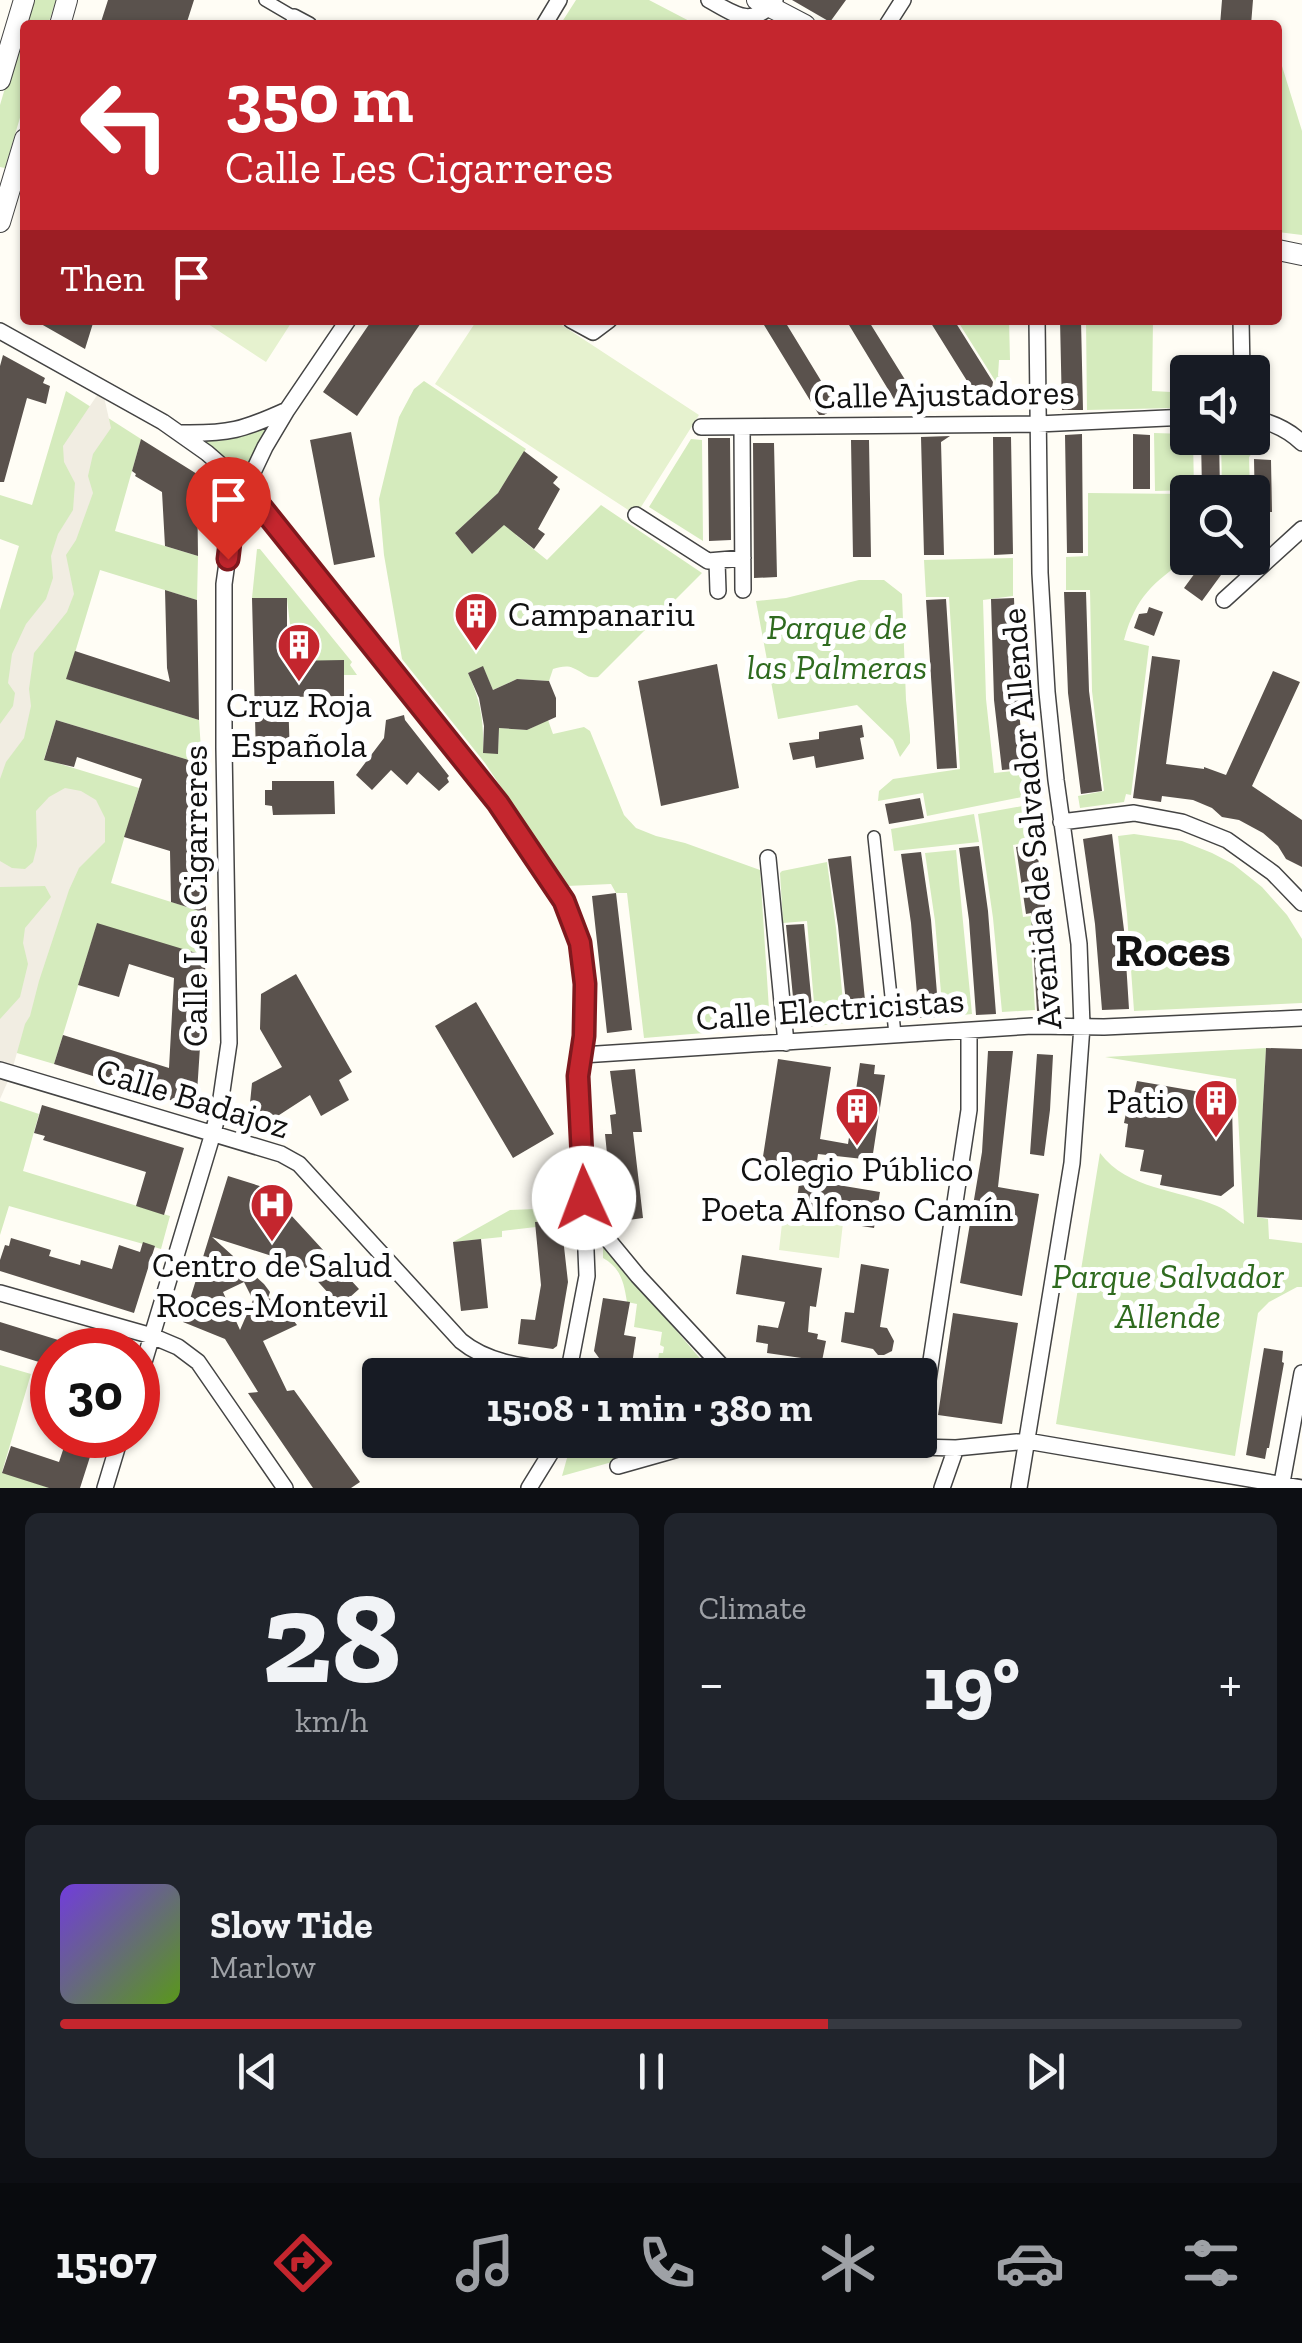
<!DOCTYPE html>
<meta charset="utf-8">
<style>
:root{--surface:#171b24;--page:#20242c;--text:#f1f3f6;--muted:#9ea1a6;--line:#363941;--accent:#c4262e}
body{margin:0;font-family:"Zilla Slab",serif;background:var(--page);color:var(--text);height:100vh;display:flex;flex-direction:column;font-size:38px;white-space:nowrap}
*{box-sizing:border-box;margin:0}
p{font-size:32px;color:var(--muted)}
.icon{flex:none;width:55px;height:55px;fill:none;stroke:currentColor;stroke-width:2;stroke-linecap:round;stroke-linejoin:round}
.map{position:relative;height:1488px;overflow:hidden}
.details{display:flex;flex-direction:column;gap:25px;padding:25px;background:#0d0f14;flex:1}
.details>*{flex:none}
.top-card{position:absolute;left:20px;top:20px;width:1262px;height:305px;border-radius:10px;box-shadow:0 2px 8px #0004;background:#c4262e;color:#fff;overflow:hidden}
.tools{position:absolute;left:1170px;top:355px;display:grid;gap:20px}
.tools a{display:grid;place-items:center;width:100px;height:100px;border-radius:10px;background:var(--surface);box-shadow:0 2px 8px #0004;font-size:50px}
.speed{position:absolute;left:30px;top:1328px;display:flex;gap:20px;font-size:50px;font-weight:700;text-align:center}
.speed>*{display:grid;place-content:center;width:130px;height:130px;border-radius:50%;background:var(--surface);box-shadow:0 2px 8px #0004;line-height:1}
.speed .limit{border:15px solid #d22;background:#fff;color:#111}
.pin{position:absolute;display:grid;place-items:center;width:85px;height:85px;color:#fff;margin:-102px -42px;border-radius:50% 50% 50% 0;rotate:-45deg;box-shadow:0 0 10px #0007}
.pin .icon{rotate:45deg}
.me{position:absolute;width:110px;margin:-55px;rotate:358deg;stroke-linejoin:round;filter:drop-shadow(0 0 8px #0008)}
.turn{display:flex;align-items:center;gap:35px;height:210px;padding:0 40px;font-size:45px}
.turn .icon{width:130px;height:130px;stroke-width:2.5}
.turn b{display:block;font-size:70px;line-height:85px}
.then{display:flex;align-items:center;height:95px;padding:0 40px;background:#0003;gap:20px;font-size:38px}
.big{font-size:75px;font-weight:800;line-height:1.1}
.details .widget{flex:1;display:flex;flex-direction:column;justify-content:center;gap:15px;min-width:0;padding:0 35px;border-radius:15px;background:var(--page)}
.details .dial{align-items:center;gap:0}
.dial b{font-size:130px;line-height:1}
.song{display:flex;align-items:center;gap:30px}
.cover{width:120px;height:120px;border-radius:15px;background:linear-gradient(135deg,hsl(260 70% 55%),hsl(90 70% 35%))}
.played{height:10px;border-radius:5px;background:linear-gradient(90deg,var(--accent) 65%,var(--line) 65%)}
.keys{display:flex;justify-content:space-around;direction:ltr}
.heat{display:flex;justify-content:space-between;align-items:center;font-size:55px;direction:ltr}
.details .tiles{flex:1;display:grid;gap:25px;grid-template-columns:1fr 1fr}
.widget:last-child{grid-column:span 2}
.trip{position:absolute;left:362px;top:1358px;width:575px;height:100px;border-radius:10px;background:var(--surface);box-shadow:0 2px 8px #0004;font-weight:800;line-height:100px;text-align:center}
.dock{display:flex;height:160px;justify-content:space-around;align-items:center;background:#090b0e;color:var(--muted)}
.dock .icon{width:70px;height:70px}
.dock .current{color:var(--accent)}
.dock b{font-size:45px;color:var(--text)}
.map>svg:first-child{display:block}
</style>
<div class="map">
<svg width="1302" height="1488" viewBox="0 0 1302 1488">
<rect width="100%" height="100%" fill="#fffdf5"/>
<path fill="#d5ebbd" d="M31,0H56L48,25H25V101L5,168L0,167V105Z
M576,0H649L697,25H560Z
M1278,53L1302,131V235L1278,232Z
M957,320H1009L1010,360H999L998,376L1010,377L1011,406Z
M1086,320H1153L1152,391L1171,392L1173,408L1087,410Z
M424,381L526,449L498,493L455,533L472,554L521,509L529,516L516,535L547,560L601,505L702,573L598,677C586,679 584,672 573,668C567,665 560,667 553,669L549,681L517,679L493,690L483,667L468,673C481,702 484,721 483,753H498L499,728L527,730L548,720L553,734L584,727L590,731L624,815L636,828L656,836L685,843L760,870L770,1025L764,1028L644,1038L627,893H616L611,884L567,886L485,763L402,659L384,555L379,499L399,417L414,389Z
M66,391L141,439L115,531L198,556L197,600L100,570L67,679L199,720L202,764L56,720L44,759L139,788L111,883L206,913V957L97,924L54,1064L0,1048V610L19,546L0,539V495L32,505Z
M268,424L243,473L199,438Z
M1154,433L1187,434L1188,438H1193L1194,490L1155,491Z
M1221,438H1243L1258,447L1249,457L1250,492H1222Z
M691,439L702,440L703,541L649,507Z
M1088,493L1187,494L1188,558C1153,583 1136,596 1124,640L1149,646L1131,795L1126,794L1124,802L1080,808L1078,796L1104,791L1092,691L1090,590H1066V557L1088,556Z
M257,549H260L352,662L350,665L357,675H344L295,667L287,599L252,598Z
M1013,558V596L983,600L986,699L994,773L1023,770L1027,796L927,816L923,793L878,801L879,791L893,779L960,769L949,597H926L924,560Z
M859,580H884L902,594L906,700L910,735V743L900,757L893,740L857,705L778,719L756,601L786,598Z
M1028,805L1033,841L1013,845L1023,917L1047,914L1049,928L1030,932L1035,1010L1002,1012L993,918L978,814Z
M974,814L979,842L894,851L891,829Z
M1134,834L1182,841L1212,853L1233,864L1262,887L1287,915L1302,939V1003L1134,1011L1127,914L1118,836Z
M956,850L972,1014L943,1017L935,921L925,853Z
M827,862L836,928L845,1023L816,1026L807,921L783,923L780,873L782,871Z
M1266,1048L1257,1217L1268,1219L1269,1239L1302,1243V1287H1297L1269,1302L1258,1313L1235,1456L1056,1424L1100,1153C1128,1190 1177,1189 1217,1206C1227,1210 1236,1219 1244,1224L1236,1079L1105,1057Z
M0,1101L39,1114L23,1171L170,1216L161,1249L9,1206L0,1235Z
M560,1208L561,1220L536,1222V1227L502,1231V1237L453,1242L510,1210Z
M603,1244L714,1375L657,1368L659,1353H663L664,1347L660,1345L662,1332L634,1327L637,1304L627,1302C624,1283 621,1268 603,1258Z
M0,1365L31,1374L2,1472L50,1488H0Z
M572,1440H691L562,1476Z"/>
<path fill="#e6f2cf" d="M202,320H293L266,362Z
M477,320H554L699,415L636,515L435,384Z
M783,1215L843,1223L839,1258L779,1250Z"/>
<path fill="#f1ede2" d="M102,388L111,428L93,454L88,476L93,493L76,540L66,555L74,594L67,612L34,653L29,689L31,706L24,738L6,762L0,779V724L13,706L15,693L8,683L12,654L26,624L46,599L53,578L51,556L58,534L73,510L75,483L64,462L63,446Z
M65,788L81,791L96,800L105,818V842L79,868L69,890L39,981L30,1016L25,1024L11,1074L0,1099V1019L20,997L28,964L23,943L25,928L51,897L45,886L0,887V861L12,868L25,869L33,862L37,846L36,811L49,797Z"/>
<path fill="#5a524d" fill-rule="evenodd" d="M108,0H194L186,25H100Z
M792,0H846L830,22Z
M1222,0H1253L1251,25H1220Z
M34,320H94L85,349Z
M372,320H423L357,416L323,392Z
M761,320H784L837,407L824,415H819Z
M846,320H868L917,399L900,409Z
M929,320H954L993,382L992,388L1001,402L989,410L979,395L977,397Z
M1060,320H1081L1083,410H1062Z
M3,355L45,378L43,383L50,386L46,404L27,398L4,482H0V366Z
M351,432L375,557L334,565L310,440Z
M1082,434L1083,553H1067L1065,435Z
M1133,434L1150,435V489H1133Z
M950,436L941,442L944,555H924L921,437Z
M993,437H1011L1013,554L994,555Z
M708,438H730L731,540L709,541Z
M1201,438H1219L1220,492L1202,491Z
M141,439L197,474L198,556L165,546L162,492L135,476L136,474L132,471Z
M851,440H869L871,557H853Z
M753,443H774L777,577L754,578Z
M524,451L558,477L553,483L560,489L538,529L545,534L534,549L504,525L472,554L455,533L498,493Z
M1254,459L1271,460L1272,512H1255Z
M1203,562L1221,575L1202,601L1184,588Z
M165,590L197,600L199,720L66,679L75,651L170,682L167,668Z
M1064,592H1086L1089,691L1102,791L1081,794L1068,693Z
M252,598H287V661L344,660V696L288,697L290,757H256Z
M1014,598L1017,686L1024,768L1002,770L994,700L991,599Z
M946,599L957,768L937,769L926,600Z
M1149,607L1163,612L1154,636L1134,628L1139,614L1147,613Z
M1152,656L1180,660L1166,764L1204,769V767L1226,775L1273,671L1300,682L1252,786L1302,820V867L1286,859L1278,846L1263,833L1239,820L1222,817L1212,808L1193,800L1162,796L1161,802L1133,798Z
M717,664L739,788L661,806L638,681Z
M483,666L493,690L517,679L549,681L556,698V717L527,730L499,728L498,754L483,753L484,726L479,698L468,673Z
M404,715L405,720L449,776L447,778L449,782L439,791L418,772L407,785L391,770L372,790L356,775L384,738L386,720Z
M56,720L202,764L206,913L171,902L170,851L124,837L142,779L77,757L74,767L44,760Z
M862,725L864,737L860,738L864,759L816,768L814,756L793,760L789,743L819,739V732Z
M272,781H334L335,814L273,815L272,806L265,805V790H272Z
M920,798L924,818L889,824L885,804Z
M1112,834L1124,930L1129,1009L1102,1010L1095,924L1083,839Z
M1036,844L1049,933L1054,1010L1037,1011L1031,913L1026,914L1016,847Z
M979,846L988,911L996,1014L976,1015L969,920L959,848Z
M921,852L931,920L939,1018H919L911,923L901,854Z
M851,856L867,1021L848,1022L838,926L828,859Z
M616,893L632,1030L607,1033L592,896Z
M97,923L206,956L196,1108L54,1064L63,1035L169,1068L174,978L129,964L119,997L78,985Z
M804,924L814,1026L796,1028L786,925Z
M296,974L352,1072L339,1080L349,1100L321,1116L310,1095L273,1119L249,1113L252,1083L282,1067L260,1029L261,994Z
M476,1002L554,1134L513,1158L435,1026Z
M1266,1048L1302,1049V1220L1257,1217Z
M988,1051H1013L998,1187L1039,1194L1022,1296L960,1283L982,1152Z
M1037,1054L1053,1055L1050,1110L1044,1156L1030,1154Z
M778,1059L831,1067L820,1139L848,1144L860,1063L875,1065L874,1074L885,1075L872,1160L818,1154L814,1181L880,1192L874,1228L843,1223L844,1214L796,1206L801,1169L762,1163Z
M635,1069L642,1132H633L643,1218L614,1222L605,1134H612L610,1115L616,1114L610,1071Z
M1137,1081L1224,1096L1232,1106L1234,1186L1221,1196L1160,1185L1162,1175L1140,1171L1144,1150L1125,1147L1128,1124L1124,1123L1128,1103H1132Z
M42,1105L184,1148L164,1215L136,1206L146,1172L43,1140L45,1136L34,1133Z
M228,1176L266,1188L359,1289L340,1306L301,1263L292,1267L275,1257L212,1237L264,1284L270,1292L268,1298L279,1302L297,1325L263,1341L287,1391L294,1390L360,1482L351,1488H313L248,1393L258,1392L225,1339L183,1322ZM244,1282L253,1300L240,1330L223,1292Z
M561,1220L568,1282L557,1346L553,1349L518,1344L521,1319L535,1320L541,1285L535,1222Z
M11,1238L51,1250L49,1256L80,1265L81,1260L112,1269L119,1245L140,1252L143,1242L155,1246L134,1313L0,1271V1260L5,1245L9,1246Z
M481,1239L488,1308L461,1311L453,1242Z
M742,1255L822,1268L816,1307L810,1306L808,1332L818,1334L817,1339L826,1341L822,1361L767,1353L768,1344L756,1342L758,1325L778,1328L785,1302L736,1294Z
M861,1264L889,1269L880,1327L887,1328L894,1341L892,1351L884,1355H878L873,1349L841,1342L845,1312L854,1313Z
M603,1298L630,1302L624,1335L636,1337L632,1364L599,1358L594,1351Z
M953,1313L1018,1323L1002,1424L938,1415Z
M0,1322L81,1347V1350H52V1366L0,1350Z
M1264,1348L1283,1351L1282,1362L1284,1363L1269,1448H1267L1265,1459L1246,1455Z
M68,1435H97L80,1488H49L2,1473L11,1446L59,1462Z"/>
<g fill="none" stroke-linecap="round" stroke-linejoin="round">
<defs>
<path id="pedestrian" d="M265,0L294,17
M874,837L895,1034"/>
<path id="minor" d="M709,0C736,15 751,28 775,1
M294,17L309,25
M544,25L559,0
M887,25L903,0
M571,320L593,332L609,320
M1241,320L1242,372
M0,331L163,422L207,453L246,487L498,803L564,901L580,943L585,984L584,1036L579,1076L587,1276L568,1375
M1252,418C1271,422 1289,430 1302,443
M701,427L1038,424L1188,417
M742,427L743,590
M180,433C229,434 243,430 287,410
M636,515L708,561L743,558
M717,561L718,591
M1224,600L1302,529
M1061,822L1134,813L1182,822L1227,840L1273,873L1302,903
M768,858L786,1043
M582,1055L1032,1026L1104,1027L1302,1018
M0,1070L281,1154L299,1164L461,1341C495,1369 543,1367 585,1375
M586,1202L605,1236L638,1276L730,1375
M0,1293L152,1336L178,1347L198,1362L285,1488
M138,1382L213,1133L220,1105L229,1043L224,748V584L231,534L246,487L265,447L287,410L348,320
M920,1433L969,1110V1031
M856,1440L918,1447L956,1448L1027,1441L1302,1488
M618,1466L710,1440
M105,1488L121,1435
M529,1488L553,1449L555,1440
M942,1488L956,1448
M1019,1488L1072,1163L1082,1026L1079,944L1056,780L1047,692L1040,573L1037,320
M1281,1488L1302,1373"/>
<path id="tertiary" d="M757,0L805,25
M60,25L67,0
M0,80L24,0
M0,222L25,139
M1278,250L1302,255"/>
</defs>
<use href="#pedestrian" stroke="#444" stroke-width="14"/>
<use href="#minor" stroke="#444" stroke-width="18"/>
<use href="#tertiary" stroke="#444" stroke-width="22"/>
<use href="#pedestrian" stroke="#fff" stroke-width="11"/>
<use href="#minor" stroke="#fff" stroke-width="15"/>
<use href="#tertiary" stroke="#fff" stroke-width="20"/>
</g>
<g fill="none" stroke-linecap="round" stroke-linejoin="round">
<defs>
<path id="route" d="M228,559L231,534L246,488L498,803L564,901L580,943L585,984L584,1036L578,1076L584,1198"/>
</defs>
<use href="#route" stroke="#7f191e" stroke-width="25"/>
<use href="#route" stroke="#c4262e" stroke-width="18"/>
</g>
<defs>
<symbol id="building-pin" viewBox="-11 -11 22 30"><path d="M0 17L-7.5 6A9.5 9.5 0 1 1 7.5 6Z" fill="#c4262e" stroke="#fff"/><path d="M-4-6H4V6H1V3H-1V6H-4ZM-2.5-4.3h1.7v1.8h-1.7ZM.8-4.3h1.7v1.8H.8ZM-2.5-1h1.7V.8h-1.7ZM.8-1h1.7V.8H.8Z" fill="#fff"/></symbol>
<symbol id="hospital-pin" viewBox="-11 -11 22 30"><path d="M0 17L-7.5 6A9.5 9.5 0 1 1 7.5 6Z" fill="#c4262e" stroke="#fff"/><path d="M-5-5h3v3.5h4V-5h3V5h-3V1.5h-4V5h-3Z" fill="#fff"/></symbol>
</defs>
<g fill-rule="evenodd">
<use href="#building-pin" x="451" y="589" width="50" height="68"/>
<use href="#building-pin" x="274" y="620" width="50" height="68"/>
<use href="#building-pin" x="1191" y="1076" width="50" height="68"/>
<use href="#building-pin" x="832" y="1084" width="50" height="68"/>
<use href="#hospital-pin" x="247" y="1180" width="50" height="68"/>
</g>
<g text-anchor="middle" stroke-width="10" stroke-linejoin="round" paint-order="stroke">
<g font-size="35" fill="#111" stroke="#fff">
<text transform="translate(944 394) rotate(-1)" y="12">Calle Ajustadores</text>
<text transform="translate(1031 819) rotate(-95)" y="12">Avenida de Salvador Allende</text>
<text transform="translate(195 896) rotate(-90)" y="12">Calle Les Cigarreres</text>
<text transform="translate(830 1009) rotate(-4)" y="12">Calle Electricistas</text>
<text transform="translate(193 1098) rotate(17)" y="12">Calle Badajoz</text>
</g>
<g font-size="35" fill="#111" stroke="#fff">
<text x="508" y="626" text-anchor="start">Campanariu</text>
<text x="299" y="717">Cruz Roja<tspan x="299" dy="40">Española</tspan></text>
<text x="1184" y="1113" text-anchor="end">Patio</text>
<text x="857" y="1181">Colegio Público<tspan x="857" dy="40">Poeta Alfonso Camín</tspan></text>
<text x="272" y="1277">Centro de Salud<tspan x="272" dy="40">Roces-Montevil</tspan></text>
</g>
<g font-size="35" font-style="italic" fill="#2f6b1f" stroke="#fff">
<text x="837" y="639">Parque de<tspan x="837" dy="40">las Palmeras</tspan></text>
<text x="1168" y="1288">Parque Salvador<tspan x="1168" dy="40">Allende</tspan></text>
</g>
<g font-size="45" font-weight="bold" fill="#111" stroke="#fff">
<text x="1173" y="966">Roces</text>
</g>
</g>
</svg>
<div class="tools">
<a><svg class="icon" aria-label="sound" viewBox="0 0 24 24"><path d="M4 9h4l5-4v14l-5-4H4zM17 9q2 3 0 6"/></svg></a>
<a><svg class="icon" aria-label="search" viewBox="0 0 24 24"><circle cx="10" cy="10" r="6"/><path d="M15 15l6 6"/></svg></a>
</div>
<div class="speed"><div class="limit">30</div></div>
<div class="pin" style="left:228px;top:559px;background:#d93025"><svg class="icon" aria-label="arrive" viewBox="0 0 24 24"><path d="M6 21V4h12l-3 4 3 4H6"/></svg></div>
<svg class="me" style="left:584px;top:1198px" viewBox="-20 -20 40 40"><circle r="19" fill="#fff"/><path d="M0-13L10 11 0 6-10 11z" fill="#c4262e"/></svg>
<div class="trip">15:08 · 1 min · 380 m</div>
<div class="top-card">
<div class="turn"><svg class="icon" aria-label="left" viewBox="0 0 24 24"><path d="M17 20v-9H6M10 6l-5 5 5 5"/></svg><div><b>350 m</b>Calle Les Cigarreres</div></div>
<div class="then">Then<svg class="icon" aria-label="arrive" viewBox="0 0 24 24"><path d="M6 21V4h12l-3 4 3 4H6"/></svg></div>
</div>
</div>
<section class="details">
<div class="tiles">
<div class="widget dial"><b>28</b><p>km/h</p></div>
<div class="widget"><p>Climate</p>
<div class="heat"><a>−</a><b class="big">19°</b><a>+</a></div>
</div>
<div class="widget">
<div class="song"><i class="cover"></i><div><b>Slow Tide</b><p>Marlow</p></div></div>
<div class="played"></div>
<div class="keys"><svg class="icon" aria-label="previous" viewBox="0 0 24 24"><path d="M18 5L8 12l10 7zM5 5v14"/></svg><svg class="icon" aria-label="pause" viewBox="0 0 24 24"><path d="M8 5v14M16 5v14"/></svg><svg class="icon" aria-label="next" viewBox="0 0 24 24"><path d="M6 5l10 7-10 7zM19 5v14"/></svg></div>
</div>
</div>
</section>
<nav class="dock">
<b>15:07</b>
<svg class="icon current" aria-label="directions" viewBox="0 0 24 24"><path d="M12 3l9 9-9 9-9-9zM9 14v-3h6M13 9l2 2-2 2"/></svg>
<svg class="icon" aria-label="music" viewBox="0 0 24 24"><path d="M9 18V5l10-2v13"/><circle cx="6" cy="18" r="3"/><circle cx="16" cy="16" r="3"/></svg>
<svg class="icon" aria-label="phone" viewBox="0 0 24 24"><path d="M5 4h4l2 5-3 2q2 4 5 5l2-3 5 2v4C11 20 4 13 5 4z"/></svg>
<svg class="icon" aria-label="climate" viewBox="0 0 24 24"><path d="M12 3v18M4 7l16 10M4 17L20 7"/></svg>
<svg class="icon" aria-label="car" viewBox="0 0 24 24"><path d="M5 17H2v-5l4-1 3-4h7l3 4 3 1v5h-3M9 17h6M6 11h13"/><circle cx="7" cy="17" r="2"/><circle cx="17" cy="17" r="2"/></svg>
<svg class="icon" aria-label="filters" viewBox="0 0 24 24"><path d="M4 7h16M4 17h16"/><circle cx="9" cy="7" r="2"/><circle cx="15" cy="17" r="2"/></svg>
</nav>
